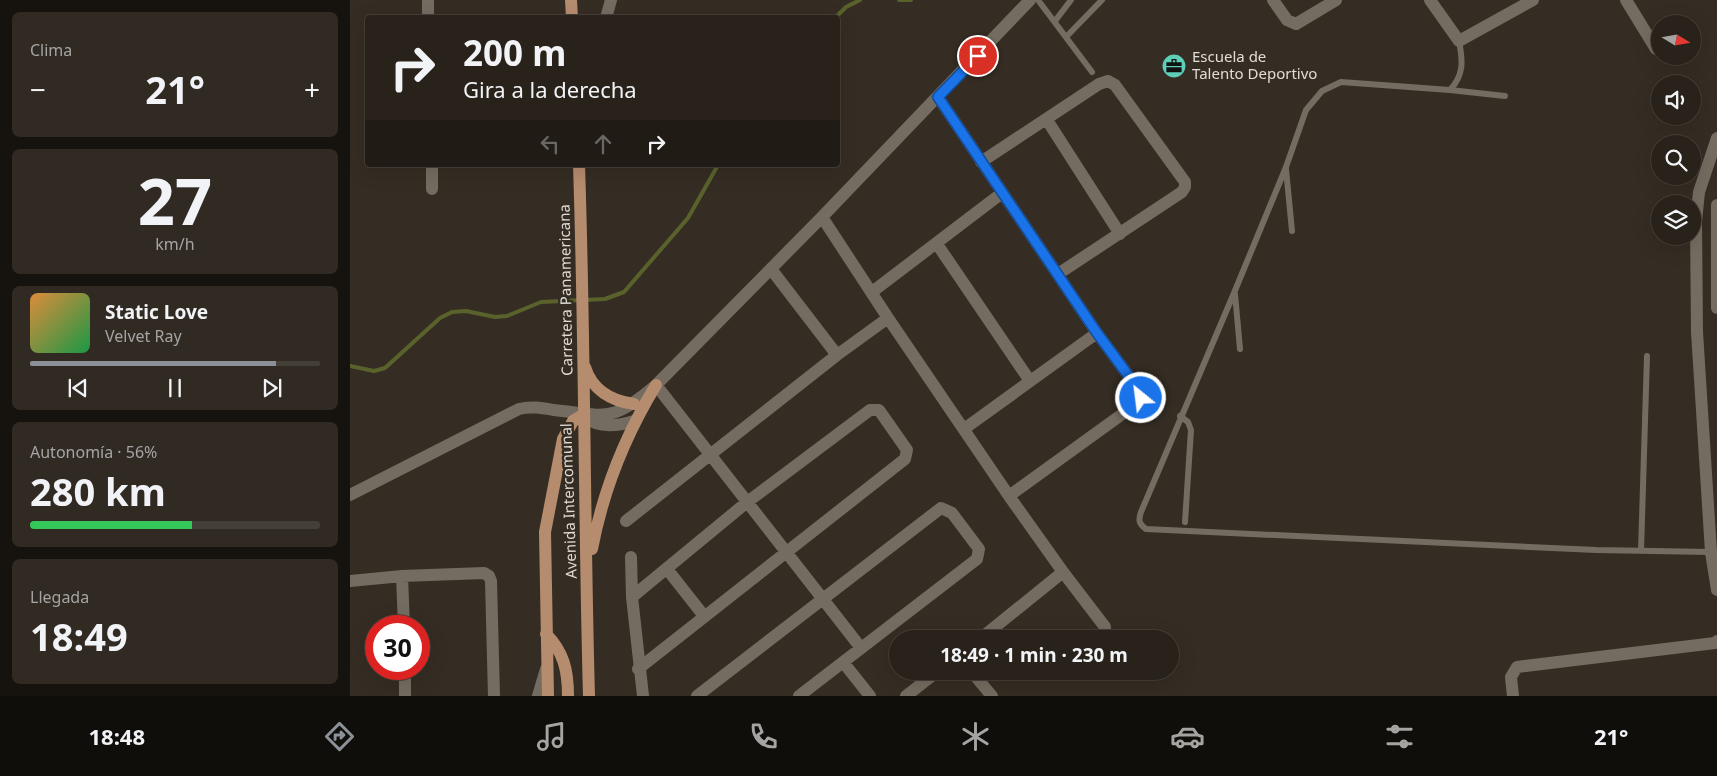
<!DOCTYPE html>
<html lang="es">
<meta charset="utf-8">
<style>
:root{--surface:#28221a;--page:#302a23;--text:#f1f3f6;--muted:#a5a4a2;--line:#443f39;--accent:#8c9099}
body{margin:0;font-family:"Noto Sans",sans-serif;background:var(--page);color:var(--text);height:100vh;display:flex;flex-direction:column;font-size:19px;white-space:nowrap}
*{box-sizing:border-box;margin:0}
p{font-size:16px;color:var(--muted)}
.icon{flex:none;width:28px;height:28px;fill:none;stroke:currentColor;stroke-width:2;stroke-linecap:round;stroke-linejoin:round}
.map{position:relative;flex:1;overflow:hidden}
.details{display:flex;flex-direction:column;gap:12px;padding:12px;background:#16130e;width:350px}
.details>*{flex:none}
.hud{position:absolute;left:15px;top:15px;width:475px;height:152px;border-radius:5px;box-shadow:0 5px 20px #0002,0 0 0 1px var(--line);background:#28221a;color:var(--text);overflow:hidden}
.needle{width:32px;rotate:101deg}
.tools{position:absolute;left:1301px;top:15px;display:grid;gap:10px}
.tools a{display:grid;place-items:center;width:50px;height:50px;border-radius:50%;background:var(--surface);box-shadow:0 5px 20px #0002,0 0 0 1px var(--line);font-size:25px}
.speed{position:absolute;left:15px;top:615px;display:flex;gap:10px;font-size:25px;font-weight:700;text-align:center}
.speed>*{display:grid;place-content:center;width:65px;height:65px;border-radius:50%;background:var(--surface);box-shadow:0 5px 20px #0002,0 0 0 1px var(--line);line-height:1}
.speed .limit{border:8px solid #d22;background:#fff;color:#111}
.pin{position:absolute;display:grid;place-items:center;width:42px;height:42px;color:#fff;margin:-21px;border:2px solid #fff;border-radius:50%;box-shadow:0 1px 5px #0007}
.me{position:absolute;width:55px;margin:-28px;rotate:331deg;stroke-linejoin:round;filter:drop-shadow(0 0 4px #0008)}
.turn{display:flex;align-items:center;gap:18px;height:105px;padding:0 15px;font-size:22px}
.turn .icon{width:65px;height:65px;stroke-width:2.5}
.turn b{display:block;font-size:35px;line-height:42px}
.lanes{display:flex;align-items:center;height:48px;padding:0 15px;background:#0003;justify-content:center;gap:25px;direction:ltr}
.lanes .off{opacity:.35}
.big{font-size:38px;font-weight:700;line-height:1.1}
.details .widget{flex:1;display:flex;flex-direction:column;justify-content:center;gap:8px;min-width:0;padding:0 18px;border-radius:8px;background:var(--page)}
.details .dial{align-items:center;gap:0}
.dial b{font-size:65px;line-height:1}
.song{display:flex;align-items:center;gap:15px}
.cover{width:60px;height:60px;border-radius:8px;background:linear-gradient(135deg,hsl(30 70% 55%),hsl(140 70% 35%))}
.played{height:5px;border-radius:2px;background:linear-gradient(90deg,var(--accent) 85%,var(--line) 85%)}
.keys{display:flex;justify-content:space-around;direction:ltr}
.heat{display:flex;justify-content:space-between;align-items:center;font-size:28px;direction:ltr}
.charge{height:8px;border-radius:4px;background:linear-gradient(90deg,#34c759 56%,var(--line) 0)}
.trip{position:absolute;left:539px;top:630px;width:290px;height:50px;border-radius:25px;background:var(--surface);box-shadow:0 5px 20px #0002,0 0 0 1px var(--line);font-weight:700;line-height:50px;text-align:center}
.dock{display:flex;height:80px;justify-content:space-around;align-items:center;background:#100e0a;color:var(--muted)}
.dock .icon{width:35px;height:35px}
.dock .active{color:var(--accent)}
.dock b{font-size:22px;color:var(--text)}
main{display:flex;flex:1;min-height:0}
.map>svg:first-child{display:block}
</style>
<main>
<section class="details">
<div class="widget"><p>Clima</p>
<div class="heat"><a>−</a><b class="big">21°</b><a>+</a></div>
</div>
<div class="widget dial"><b>27</b><p>km/h</p></div>
<div class="widget">
<div class="song"><i class="cover"></i><div><b>Static Love</b><p>Velvet Ray</p></div></div>
<div class="played"></div>
<div class="keys"><svg class="icon" aria-label="previous" viewBox="0 0 24 24"><path d="M18 5L8 12l10 7zM5 5v14"/></svg><svg class="icon" aria-label="pause" viewBox="0 0 24 24"><path d="M8 5v14M16 5v14"/></svg><svg class="icon" aria-label="next" viewBox="0 0 24 24"><path d="M6 5l10 7-10 7zM19 5v14"/></svg></div>
</div>
<div class="widget"><p>Autonomía · 56%</p><b class="big">280 km</b><div class="charge"></div></div>
<div class="widget"><p>Llegada</p><b class="big">18:49</b></div>
</section>
<div class="map">
<svg width="1367" height="696" viewBox="0 0 1367 696">
<rect width="100%" height="100%" fill="#352d23"/>
<g fill="none" stroke-linecap="round" stroke-linejoin="round">
<path stroke="#5a622b" stroke-width="4" d="M549,0H561
M485,18L496,7L510,0
M0,366L24,371L35,368L90,318L102,312L116,311L145,317L157,316L191,302L255,299L274,292L338,218L368,165"/>
<path stroke="#756c61" stroke-width="6" d="M688,0L742,72
M705,21L721,0
M717,36L752,0
M1109,41C1113,61 1114,75 1100,90L991,82L972,91L956,110L936,167L884,293L791,512C788,520 789,524 796,529L1246,550L1361,552
M1100,90L1155,96
M936,169L942,231
M885,294L890,349
M830,416L838,422L841,430L835,522
M1291,551L1297,356"/>
<path stroke="#756c61" stroke-width="12" d="M78,0V18
M923,0L937,20L946,24L986,0
M1080,0L1109,41L1183,0
M1276,0L1306,49
M256,18L261,0
M697,120L770,234
M1367,138L1349,192L1346,222L1347,332L1361,552L1367,590
M631,162L749,84L758,81L765,85L835,182V187L832,192L708,274
M82,165V189
M472,217L538,318L659,496L789,402L792,394L747,333L588,97
M587,244L680,381
M421,269L487,355
M522,292L652,193
M306,385L511,648
M235,417C249,429 268,426 284,421
M614,429L747,333
M0,495L169,409C181,406 192,408 204,410C258,416 261,423 306,385L472,217L680,0
M276,521L487,355L538,318
M281,557L282,597L293,696
M317,569L354,616
M713,572L755,627
M52,576L54,626
M0,581L52,576L134,573L139,576L141,581L144,696
M282,597L396,503L520,410H529L557,450L555,459L288,669
M630,639L713,572L659,496
M493,662L520,696
M55,669V696
M621,671L642,696
M188,696L196,669
M347,696L591,508L602,513L629,549L627,559L449,696
M556,696L588,671
M1163,696L1161,677L1167,667L1365,643L1367,641"/>
<path stroke="#756c61" stroke-width="12" d="M1367,205V308"/>
<path stroke="#b68c6f" stroke-width="12" d="M221,0L222,18
M229,165C235,342 234,519 239,696
M235,367C242,390 262,401 284,404
M242,549C253,491 275,436 306,385
M196,634C214,652 218,671 218,696
M198,696L195,532L213,439L223,421L233,415"/>
</g>
<g fill="none" stroke-linecap="round" stroke-linejoin="round">
<defs>
<path id="route" d="M628,56L588,97L747,333L792,394L791,398"/>
</defs>
<use href="#route" stroke="#114b97" stroke-width="12"/>
<use href="#route" stroke="#1a73e8" stroke-width="9"/>
</g>
<defs>
<symbol id="office-disc" viewBox="-11 -11 22 22"><circle r="9.5" fill="#5eceb8" stroke="#352d23"/><path d="M-6-3h4V-5.5h4V-3h4V5H-6ZM-1-4.5V-3h2v-1.5ZM-6 0V1H6V0Z" fill="#111"/></symbol>
</defs>
<g fill-rule="evenodd">
<use href="#office-disc" x="810" y="52" width="28" height="28"/>
</g>
<g text-anchor="middle" stroke-width="5" stroke-linejoin="round" paint-order="stroke">
<g font-size="15" fill="#e0dbd5" stroke="#352d23" text-anchor="start">
<text x="842" y="62">Escuela de<tspan x="842" dy="17">Talento Deportivo</tspan></text>
</g>
<g font-size="15" fill="#e0dbd5" stroke="#352d23">
<text transform="translate(216 290) rotate(-91)" y="5">Carretera Panamericana</text>
<text transform="translate(219 501) rotate(-92)" y="5">Avenida Intercomunal</text>
</g>
</g>
</svg>
<div class="tools">
<a><svg class="needle" viewBox="-14 -14 28 28"><path d="M0-13l5 13h-10z" fill="#e53935"/><path d="M0 13l5-13h-10z" fill="#a5a4a2"/></svg></a>
<a><svg class="icon" aria-label="sound" viewBox="0 0 24 24"><path d="M4 9h4l5-4v14l-5-4H4zM17 9q2 3 0 6"/></svg></a>
<a><svg class="icon" aria-label="search" viewBox="0 0 24 24"><circle cx="10" cy="10" r="6"/><path d="M15 15l6 6"/></svg></a>
<a><svg class="icon" aria-label="layers" viewBox="0 0 24 24"><path d="M12 4l9 5-9 5-9-5zM3 14l9 5 9-5"/></svg></a>
</div>
<div class="speed"><div class="limit">30</div></div>
<div class="pin" style="left:628px;top:56px;background:#d93025"><svg class="icon" aria-label="arrive" viewBox="0 0 24 24"><path d="M6 21V4h12l-3 4 3 4H6"/></svg></div>
<svg class="me" style="left:791px;top:398px" viewBox="-20 -20 40 40"><circle r="17" fill="#1a73e8" stroke="#fff" stroke-width="3"/><path d="M0-11L8 9 0 5-8 9z" fill="#fff"/></svg>
<div class="trip">18:49 · 1 min · 230 m</div>
<div class="hud">
<div class="turn"><svg class="icon" aria-label="right" viewBox="0 0 24 24"><path d="M7 20v-9h11M14 6l5 5-5 5"/></svg><div><b>200 m</b>Gira a la derecha</div></div>
<div class="lanes"><svg class="icon off" aria-label="left" viewBox="0 0 24 24"><path d="M17 20v-9H6M10 6l-5 5 5 5"/></svg><svg class="icon off" aria-label="ahead" viewBox="0 0 24 24"><path d="M12 20V5M6 11l6-6 6 6"/></svg><svg class="icon" aria-label="right" viewBox="0 0 24 24"><path d="M7 20v-9h11M14 6l5 5-5 5"/></svg></div>
</div>
</div>
</main>
<nav class="dock">
<b>18:48</b>
<svg class="icon active" aria-label="directions" viewBox="0 0 24 24"><path d="M12 3l9 9-9 9-9-9zM9 14v-3h6M13 9l2 2-2 2"/></svg>
<svg class="icon" aria-label="music" viewBox="0 0 24 24"><path d="M9 18V5l10-2v13"/><circle cx="6" cy="18" r="3"/><circle cx="16" cy="16" r="3"/></svg>
<svg class="icon" aria-label="phone" viewBox="0 0 24 24"><path d="M5 4h4l2 5-3 2q2 4 5 5l2-3 5 2v4C11 20 4 13 5 4z"/></svg>
<svg class="icon" aria-label="climate" viewBox="0 0 24 24"><path d="M12 3v18M4 7l16 10M4 17L20 7"/></svg>
<svg class="icon" aria-label="car" viewBox="0 0 24 24"><path d="M5 17H2v-5l4-1 3-4h7l3 4 3 1v5h-3M9 17h6M6 11h13"/><circle cx="7" cy="17" r="2"/><circle cx="17" cy="17" r="2"/></svg>
<svg class="icon" aria-label="filters" viewBox="0 0 24 24"><path d="M4 7h16M4 17h16"/><circle cx="9" cy="7" r="2"/><circle cx="15" cy="17" r="2"/></svg>
<b>21°</b>
</nav>
